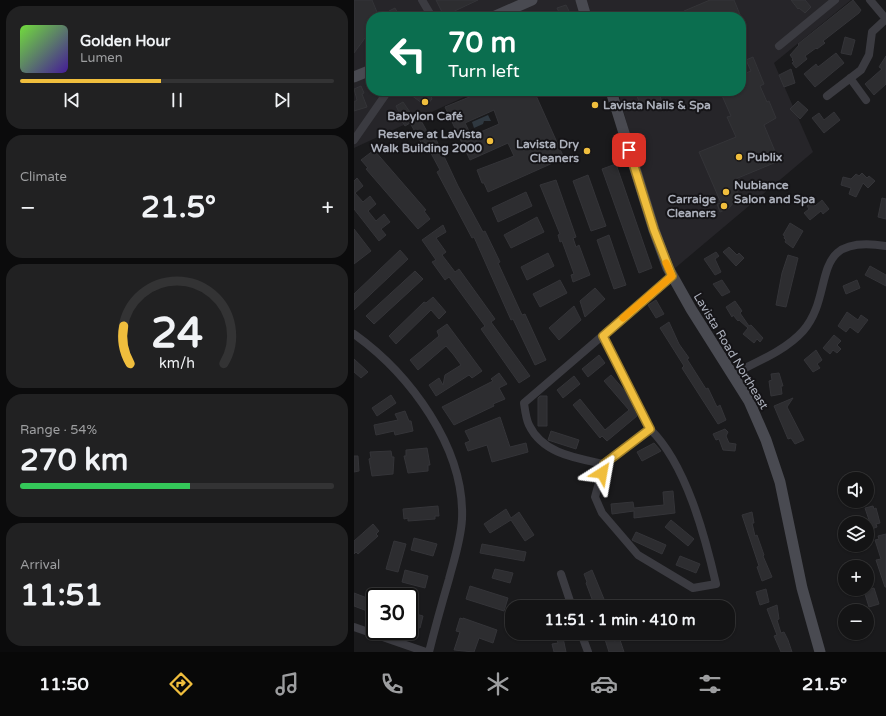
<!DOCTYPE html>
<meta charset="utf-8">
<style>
:root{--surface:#141415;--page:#212122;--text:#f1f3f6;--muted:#9d9ea0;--line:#333334;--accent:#f0be3d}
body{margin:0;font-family:"Varela Round",sans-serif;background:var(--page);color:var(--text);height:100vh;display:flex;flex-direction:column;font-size:15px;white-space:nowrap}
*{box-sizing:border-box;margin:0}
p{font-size:13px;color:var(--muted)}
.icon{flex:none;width:22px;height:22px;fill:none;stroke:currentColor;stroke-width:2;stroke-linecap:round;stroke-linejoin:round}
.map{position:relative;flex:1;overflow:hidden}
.panel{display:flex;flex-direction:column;gap:6px;padding:6px;background:#0b0b0c;width:354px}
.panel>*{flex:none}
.hud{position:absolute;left:12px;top:12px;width:380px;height:84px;border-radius:16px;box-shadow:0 1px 3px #0004,0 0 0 1px var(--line);background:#0b6e4f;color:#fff;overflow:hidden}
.buttons{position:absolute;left:484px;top:472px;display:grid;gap:8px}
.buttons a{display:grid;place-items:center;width:36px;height:36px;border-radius:50%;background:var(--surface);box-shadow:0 1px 3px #0004,0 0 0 1px var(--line);font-size:20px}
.speed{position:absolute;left:12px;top:588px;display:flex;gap:8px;font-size:20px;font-weight:700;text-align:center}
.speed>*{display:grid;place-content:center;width:52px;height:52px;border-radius:50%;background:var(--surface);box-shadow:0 1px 3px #0004,0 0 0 1px var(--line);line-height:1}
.speed .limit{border:2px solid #111;border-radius:6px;background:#fff;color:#111}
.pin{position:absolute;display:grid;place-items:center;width:34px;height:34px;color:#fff;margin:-17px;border-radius:8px;box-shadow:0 2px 6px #0006}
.me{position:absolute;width:44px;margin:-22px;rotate:34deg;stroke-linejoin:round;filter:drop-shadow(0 0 3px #0008)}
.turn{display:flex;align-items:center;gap:14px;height:84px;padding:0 16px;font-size:18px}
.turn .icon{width:52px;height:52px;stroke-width:2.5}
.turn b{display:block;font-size:28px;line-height:34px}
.big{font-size:30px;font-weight:700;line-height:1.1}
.panel .tile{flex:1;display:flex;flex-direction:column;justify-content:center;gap:6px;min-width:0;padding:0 14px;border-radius:16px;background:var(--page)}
.panel .dial{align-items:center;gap:0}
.dial svg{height:104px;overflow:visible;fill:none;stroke:var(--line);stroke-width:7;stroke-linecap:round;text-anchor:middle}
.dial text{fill:var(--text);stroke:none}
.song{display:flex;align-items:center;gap:12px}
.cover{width:48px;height:48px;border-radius:6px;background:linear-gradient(135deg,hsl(100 70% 55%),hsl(260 70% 35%))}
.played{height:4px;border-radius:2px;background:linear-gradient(90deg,var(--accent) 45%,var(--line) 45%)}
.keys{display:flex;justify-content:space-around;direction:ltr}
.heat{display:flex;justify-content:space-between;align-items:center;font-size:22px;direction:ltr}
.charge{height:6px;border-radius:3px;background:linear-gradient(90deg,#34c759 54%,var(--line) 0)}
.trip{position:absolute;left:151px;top:600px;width:230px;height:40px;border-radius:16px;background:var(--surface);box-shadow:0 1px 3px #0004,0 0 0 1px var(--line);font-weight:700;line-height:40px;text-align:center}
.tab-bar{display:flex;height:64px;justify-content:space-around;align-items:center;background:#080808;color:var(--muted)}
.tab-bar .icon{width:28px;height:28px}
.tab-bar .selected{color:var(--accent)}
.tab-bar b{font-size:18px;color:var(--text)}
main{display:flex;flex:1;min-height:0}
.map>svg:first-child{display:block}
</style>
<main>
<section class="panel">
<div class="tile">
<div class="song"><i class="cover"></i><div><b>Golden Hour</b><p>Lumen</p></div></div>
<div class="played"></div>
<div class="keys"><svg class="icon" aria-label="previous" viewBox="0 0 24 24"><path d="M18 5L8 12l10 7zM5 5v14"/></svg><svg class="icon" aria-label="pause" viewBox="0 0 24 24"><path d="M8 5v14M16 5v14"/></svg><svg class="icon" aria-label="next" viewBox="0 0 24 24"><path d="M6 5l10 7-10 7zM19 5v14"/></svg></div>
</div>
<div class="tile"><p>Climate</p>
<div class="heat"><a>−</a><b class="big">21.5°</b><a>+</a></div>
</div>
<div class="tile dial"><svg viewBox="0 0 100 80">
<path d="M14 69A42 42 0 1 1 86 69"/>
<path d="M14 69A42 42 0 0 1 9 40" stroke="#f0be3d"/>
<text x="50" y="56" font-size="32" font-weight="700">24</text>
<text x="50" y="72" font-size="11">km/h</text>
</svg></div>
<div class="tile"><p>Range · 54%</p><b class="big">270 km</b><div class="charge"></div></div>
<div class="tile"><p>Arrival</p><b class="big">11:51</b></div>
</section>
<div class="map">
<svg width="532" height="652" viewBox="0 0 532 652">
<rect width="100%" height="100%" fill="#1a1a1c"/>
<path fill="#262529" d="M0,0H497L420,63L459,152L320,269L301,227L264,91H387V17H17V91H123L0,148Z"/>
<path fill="#2f3840" d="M134,115L137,121H130L129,124L120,128L118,122Z"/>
<path fill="#2d2d30" stroke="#343438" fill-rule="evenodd" d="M0,0H18L25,17H17V36L11,38L0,53Z
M82,0H124L90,16Z
M356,0H380L387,17H332L330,11Z
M437,0H451L457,7L451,13L445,8L444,9Z
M499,0L507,10L505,13L469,41L471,43L463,49L462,48L451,56L453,59L442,68L438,63L440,62L438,60L439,59L436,55L445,45L444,44Z
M212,5L216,13L217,17H207L203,8Z
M41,8L46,17H38L35,11Z
M491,37L501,40L497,55L487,53Z
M482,53L490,63L461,87L450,74L462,64L464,67Z
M532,56V84L520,95L511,84L528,69L525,67Z
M399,57L410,84L406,86L413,102L415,101L422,118L410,125L425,161L379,180L385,196L375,208L366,212L363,204L367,203L345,152L382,137L373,117L377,116L366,91H387V75L397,71L392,60Z
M437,69L441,83L430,87L425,75Z
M7,86L10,93L8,94L13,107L0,111V102L3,100L0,89Z
M60,91H89L77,96L78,99L72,106L57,95Z
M130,91H180L210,158L134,192L130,183H128L123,170L160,156L154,143L116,160L91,107ZM140,110L145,124L122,134L121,131L116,133L111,123Z
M281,91H304L308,102L288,109Z
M444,101L454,110L446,119L436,109Z
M49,102L60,118L64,115L76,137L80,135L104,186L129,232L131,231L146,262L144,263L168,315L171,314L192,360L181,365L159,319L157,320L120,237L118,238L83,172L86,170L71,142L68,144L56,123L51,126L43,113L45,112L42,106Z
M480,112L486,120L470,133L458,118L465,113L470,120Z
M20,150L72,210L70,211L76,219L64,229L12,169L14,168L7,160Z
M262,164L298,268L285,273L248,169Z
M508,173L513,178L515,176L521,181L514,188L509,183L502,197L495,194L497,188L487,185L489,177L497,179L502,174L505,176Z
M234,175L252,226L237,231L219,181Z
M3,178L9,186L1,193L9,202L16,196L22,204L14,211L22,221L30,214L36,222L27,229L32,235L25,241L0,209V181Z
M202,180L222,237L219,238L222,247L225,245L236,275L219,282L217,275L220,274L208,241L206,242L204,235L206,234L186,185Z
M172,192L178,206L144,222L138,208Z
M528,198L532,199V219L524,217Z
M468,200L475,209L469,214L467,211L456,220L450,213L455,209L453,206L458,202L461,206Z
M183,217L190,232L157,248L150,235Z
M436,223L449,231L439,248L431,242L432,240L430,238L431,236L429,235Z
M89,225L92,232L82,238L92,252L88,255L101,272L105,269L141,319L137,322L176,376L165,383L127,329L131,326L95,277L91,280L78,262L82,260L68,240Z
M0,229L17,251L0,264Z
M255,235L272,285L260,289L243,240Z
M375,247L383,255L385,253L390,258L382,266L369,252Z
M46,250L54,259L0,310V294Z
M362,252L365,256L361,259L367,272L361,275L350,259Z
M194,253L200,266L173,280L167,267Z
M434,255L444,258L432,307L422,305L428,273Z
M516,266L532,275V286L511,275Z
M61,271L69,279L20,324L12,316Z
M206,280L213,293L186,307L179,294Z
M368,280L376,292L368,296L359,284Z
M503,280L506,288L492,294L489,286Z
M241,288L251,299L231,317L226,301Z
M79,297L92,312L85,319L77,310L42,344L35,336L70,302L72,303Z
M302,300L310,314L302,318L294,305Z
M381,301L388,311L386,313L395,326L397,325L409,338L406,342L403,339L400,343L389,334L394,328L385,320L384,321L379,315L378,317L372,307Z
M220,306L227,320L205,340L195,328Z
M493,312L504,320L507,315L514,320L504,333L496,327L492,332L484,326Z
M315,322L325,344L335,358L333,359L352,389L354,388L363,407L366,405L372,420L364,424L328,368L330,366L306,328Z
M93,324L128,371L118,378L115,375L82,396L75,385L85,378L89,385L91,375L107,365L99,354L92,346L64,370L56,360L85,336L83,331Z
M480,335L487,341L483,345L487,349L483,353L479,350L476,354L469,348Z
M462,350L468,360L463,364L466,368L459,372L450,360Z
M245,355L251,363L234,377L228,369Z
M0,359L14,372L7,378L0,372Z
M145,373L153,384L145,388L151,399L139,404L140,406L100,425L88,407L139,381L137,379Z
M425,373L429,386H427L428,394L417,396L415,381L418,380L417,374Z
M257,375L271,391L283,416L253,441L248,436L246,438L219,405L226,399L251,430L275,410L250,381Z
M220,376L226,384L209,398L203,390Z
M37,395L42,403L23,416L18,408Z
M186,396H193V426H184V398Z
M439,398L433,407L450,440L441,444L437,438L434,439L420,406Z
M51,411L55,421H57L59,431L41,435L40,431L22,435L20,425L44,420L41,414Z
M146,417L156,447L172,443L174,452L138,462L133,445L114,451L111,443L116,441L111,431Z
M371,429L374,432L372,436L375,443L382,444L381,451L369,450L365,439L362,440L359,434Z
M197,431L225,440L222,449L194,440Z
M300,443L307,451L288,461L283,452Z
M73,448L76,465H74V471L54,473L50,456H52V450Z
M37,451L38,457H40L39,474L18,476L15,459L17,458L16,452Z
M0,456H4L5,471L0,472Z
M319,491L321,513L280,518V511L258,514L257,504L279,502L280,508L310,505L309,492Z
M84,506L85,516H81V519L54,521V518L50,519L49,509Z
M519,506L520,509L522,508L526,523L522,524L523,527L518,529L511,508Z
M152,509L157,518L165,512L180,535L171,541L157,520L136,533L130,524Z
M398,512L400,523H398L401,536L403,535L410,555L409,556L418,577L408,581L403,567L405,566L388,515Z
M317,520L340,539L334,546L311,527Z
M19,524L25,531L22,534L24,536L4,554L2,552L0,554V541Z
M282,532L312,545L308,554L280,541L278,540Z
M532,534V587H531L522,560L527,559L521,540L525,539L524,536Z
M60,538L83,544L79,556L57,550Z
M40,541L52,544L44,572L32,569Z
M128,544L172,552L170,561L126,553Z
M326,556L346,564L342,573L322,565Z
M141,569L159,573L156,583L138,578Z
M51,570L74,576L71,588L48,582Z
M238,570L252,604L246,607H241L232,583L233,582L230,574Z
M116,586L154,598L150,611L112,599Z
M520,588L525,604L515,607L510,591Z
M412,589L415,602L406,605L402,592Z
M0,593L21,601V614L0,606Z
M423,605L425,619L423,620L427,633L430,632L434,640L438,652H427L420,636L423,635L413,609Z
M55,612L69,616L66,628L55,625Z
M106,618L109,619V618L143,630L139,643L125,638L120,652L100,650L106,632L102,631Z
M201,633H208L212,652H200L198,644L204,643Z
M249,633H258L260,641L266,640L270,652H255Z"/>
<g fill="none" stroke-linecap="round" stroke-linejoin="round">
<path stroke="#3b3b41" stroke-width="8" d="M68,0L78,17
M516,0L532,19
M425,46L481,0
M496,78L512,100
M473,96L507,70L515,55L518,32L532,19
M0,140L34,91
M0,334C56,374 111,448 108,519C107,539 100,560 95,579C88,603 81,628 75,652
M249,336L296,429C332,464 351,536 362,584L339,588L284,555L248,513L241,497L250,464L296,429
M379,374C402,362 431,351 449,331C483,292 452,233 532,246
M250,464C222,458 189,454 175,425C172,419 171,410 170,403L318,276
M207,574L218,607
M0,627L72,652
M227,633L234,652"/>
<path stroke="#494a51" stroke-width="11" d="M227,0L232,17
M139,17L178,0
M0,77L17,70
M257,91L300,230L314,268L337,309L395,401L412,440L426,482L448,588L466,652"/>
</g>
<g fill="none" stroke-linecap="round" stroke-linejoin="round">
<defs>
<path id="route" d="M248,473L250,464L296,429L249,336L318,276L300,230L275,150"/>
</defs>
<use href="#route" stroke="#9c7c28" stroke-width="10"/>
<use href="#route" stroke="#f0be3d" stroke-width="7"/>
<path stroke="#f59e0b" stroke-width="7" d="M269,318L318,276L312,263"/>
</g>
<g fill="#f0be3d" stroke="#151417" stroke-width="1.5">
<circle cx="71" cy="102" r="4"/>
<circle cx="241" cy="105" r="4"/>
<circle cx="136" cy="141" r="4"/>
<circle cx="233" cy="151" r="4"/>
<circle cx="385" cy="157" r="4"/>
<circle cx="372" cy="192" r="4"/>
<circle cx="370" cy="206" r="4"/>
</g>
<g text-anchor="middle" stroke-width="4" stroke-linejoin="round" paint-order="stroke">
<g font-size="12" font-weight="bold" fill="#acb0bb" stroke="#151417" text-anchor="start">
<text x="249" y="109">Lavista Nails &amp; Spa</text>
<text x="71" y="120" text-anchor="middle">Babylon Café</text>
<text x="128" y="138" text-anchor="end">Reserve at LaVista<tspan x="128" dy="14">Walk Building 2000</tspan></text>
<text x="225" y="148" text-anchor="end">Lavista Dry<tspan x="225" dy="14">Cleaners</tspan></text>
<text x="393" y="161">Publix</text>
<text x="380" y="189">Nubiance<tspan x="380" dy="14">Salon and Spa</tspan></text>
<text x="362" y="203" text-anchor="end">Carraige<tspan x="362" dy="14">Cleaners</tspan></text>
</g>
<g font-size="12" fill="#acb0bb" stroke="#151417">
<text transform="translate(377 351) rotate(59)" y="4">Lavista Road Northeast</text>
</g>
</g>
</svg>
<div class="buttons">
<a><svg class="icon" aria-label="sound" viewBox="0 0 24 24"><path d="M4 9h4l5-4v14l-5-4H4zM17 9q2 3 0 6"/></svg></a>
<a><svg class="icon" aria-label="layers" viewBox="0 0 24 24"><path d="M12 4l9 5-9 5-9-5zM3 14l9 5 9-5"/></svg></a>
<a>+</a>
<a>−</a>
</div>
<div class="speed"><div class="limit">30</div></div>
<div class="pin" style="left:275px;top:150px;background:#d93025"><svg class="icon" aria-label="arrive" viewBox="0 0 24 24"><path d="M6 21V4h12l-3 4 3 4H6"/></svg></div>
<svg class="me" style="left:248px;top:473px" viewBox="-20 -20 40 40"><path d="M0-17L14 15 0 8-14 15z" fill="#f0be3d" stroke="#fff" stroke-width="4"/></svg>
<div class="trip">11:51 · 1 min · 410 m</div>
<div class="hud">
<div class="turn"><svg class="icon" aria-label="left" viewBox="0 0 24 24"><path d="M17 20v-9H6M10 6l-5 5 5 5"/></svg><div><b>70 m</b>Turn left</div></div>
</div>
</div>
</main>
<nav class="tab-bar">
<b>11:50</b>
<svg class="icon selected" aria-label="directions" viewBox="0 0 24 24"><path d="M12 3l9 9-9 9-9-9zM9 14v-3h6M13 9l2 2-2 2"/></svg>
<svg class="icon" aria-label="music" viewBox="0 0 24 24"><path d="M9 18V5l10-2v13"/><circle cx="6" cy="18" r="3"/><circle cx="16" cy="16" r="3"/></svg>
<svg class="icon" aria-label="phone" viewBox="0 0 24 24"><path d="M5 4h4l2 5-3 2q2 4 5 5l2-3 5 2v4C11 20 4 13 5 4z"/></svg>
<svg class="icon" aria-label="climate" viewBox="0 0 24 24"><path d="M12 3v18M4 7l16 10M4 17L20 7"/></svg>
<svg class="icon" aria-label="car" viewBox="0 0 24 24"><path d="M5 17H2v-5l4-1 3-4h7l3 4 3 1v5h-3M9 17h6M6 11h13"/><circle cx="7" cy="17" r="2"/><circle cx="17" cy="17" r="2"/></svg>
<svg class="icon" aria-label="filters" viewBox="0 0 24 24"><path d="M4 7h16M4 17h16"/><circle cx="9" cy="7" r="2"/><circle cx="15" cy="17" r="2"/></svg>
<b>21.5°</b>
</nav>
